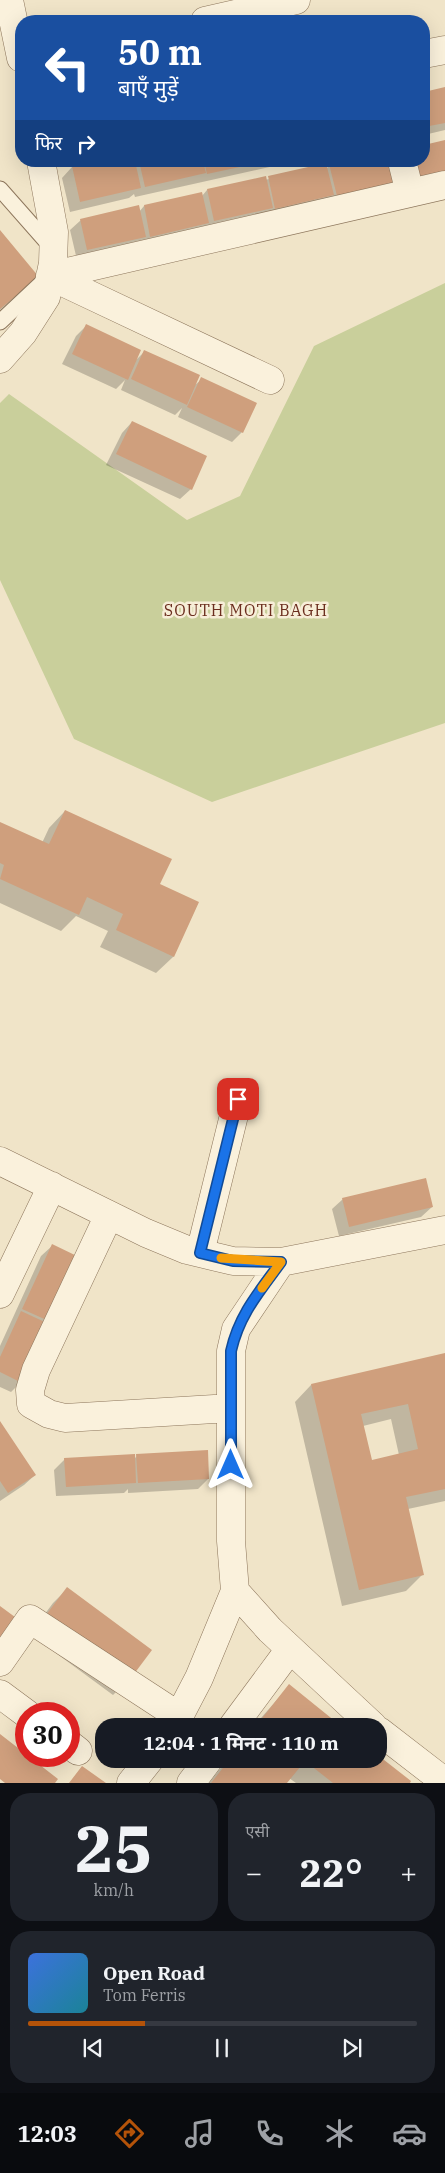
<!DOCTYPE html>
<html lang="hi">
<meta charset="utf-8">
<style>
:root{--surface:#171b24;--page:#20242c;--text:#f1f3f6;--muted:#9ea1a6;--line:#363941;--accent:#b45309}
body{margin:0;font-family:"IBM Plex Serif","Noto Sans Devanagari",serif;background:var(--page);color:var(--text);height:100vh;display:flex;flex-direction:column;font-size:19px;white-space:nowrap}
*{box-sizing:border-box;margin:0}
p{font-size:16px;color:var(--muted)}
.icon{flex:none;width:28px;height:28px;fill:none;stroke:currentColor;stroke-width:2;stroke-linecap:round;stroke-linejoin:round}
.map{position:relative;height:1783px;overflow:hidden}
.drawer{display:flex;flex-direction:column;gap:10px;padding:10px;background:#0d0f14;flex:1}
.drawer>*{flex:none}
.top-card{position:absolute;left:15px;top:15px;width:415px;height:152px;border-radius:20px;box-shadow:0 5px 20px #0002;background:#1a4fa0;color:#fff;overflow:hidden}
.speed{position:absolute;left:15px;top:1702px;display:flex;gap:10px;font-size:25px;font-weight:700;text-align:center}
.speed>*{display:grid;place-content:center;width:65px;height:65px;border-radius:50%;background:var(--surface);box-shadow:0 5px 20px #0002;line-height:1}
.speed .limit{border:8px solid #d22;background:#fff;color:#111}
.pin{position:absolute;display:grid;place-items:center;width:42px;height:42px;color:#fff;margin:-21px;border-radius:10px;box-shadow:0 2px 8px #0006}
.me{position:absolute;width:55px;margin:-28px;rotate:0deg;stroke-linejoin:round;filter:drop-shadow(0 0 4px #0008)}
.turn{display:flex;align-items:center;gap:18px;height:105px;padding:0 20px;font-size:22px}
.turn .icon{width:65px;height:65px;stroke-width:2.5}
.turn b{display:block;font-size:35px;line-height:42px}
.then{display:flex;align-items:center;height:48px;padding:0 20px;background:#0003;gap:10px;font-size:19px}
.big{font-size:38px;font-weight:700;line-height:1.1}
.drawer .widget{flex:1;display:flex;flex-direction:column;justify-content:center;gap:8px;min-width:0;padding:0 18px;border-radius:20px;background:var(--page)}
.drawer .dial{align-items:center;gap:0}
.dial b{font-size:65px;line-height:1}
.song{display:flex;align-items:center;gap:15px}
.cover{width:60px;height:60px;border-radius:8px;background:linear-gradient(135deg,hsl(220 70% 55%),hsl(190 70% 35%))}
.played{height:5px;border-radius:2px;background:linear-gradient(90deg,var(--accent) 30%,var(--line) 30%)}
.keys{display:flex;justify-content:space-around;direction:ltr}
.heat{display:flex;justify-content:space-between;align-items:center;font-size:28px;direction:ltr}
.drawer .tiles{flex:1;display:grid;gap:10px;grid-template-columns:1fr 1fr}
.widget:last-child{grid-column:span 2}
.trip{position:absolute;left:95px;top:1718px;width:292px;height:50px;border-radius:20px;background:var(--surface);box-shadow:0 5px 20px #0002;font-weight:700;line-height:50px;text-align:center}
.tabs{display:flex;height:80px;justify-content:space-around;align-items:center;background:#090b0e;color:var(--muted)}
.tabs .icon{width:35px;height:35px}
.tabs .active{color:var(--accent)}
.tabs b{font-size:22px;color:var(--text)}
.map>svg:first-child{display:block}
</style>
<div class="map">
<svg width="445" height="1783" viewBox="0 0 445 1783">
<rect width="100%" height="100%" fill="#f0e4c8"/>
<path fill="#c9cf9b" d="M445,283V723L212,802L74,739L0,580V403L9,394L187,520L240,496L314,346Z"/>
<path fill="#0003" fill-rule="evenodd" d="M445,89V130L424,135V94Z
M98,161H296L135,197L134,194L129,198L70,212L62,178L72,167Z
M389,161L326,206L77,260L70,230L81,220L139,212L144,206L202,196L207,190L326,169L330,165Z
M0,232L37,276L0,310Z
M86,326L136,360L145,351L195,385L202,379L242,432L232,442L178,417L182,408L175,415L121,390L125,380L116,389L62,364L76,336Z
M132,422L191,489L180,499L106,465L122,433Z
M65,811L159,885L198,903L173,957L156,973L100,947L108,931L76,916L61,931L0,903V823L42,843L49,828Z
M343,1199L432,1207L421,1217L339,1236L332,1209Z
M52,1246L79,1258L21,1382L11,1392L0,1387V1346L41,1256Z
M445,1354V1501L408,1509L423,1574L406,1591L342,1606L295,1402L311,1385ZM391,1419L399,1455L371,1461L363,1426Z
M0,1423L35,1475L24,1485L0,1501Z
M137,1456L208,1479L198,1489L128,1493V1489L124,1493L56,1496L54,1470L65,1459H134Z
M67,1589L127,1681L113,1695L30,1634L53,1603Z
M289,1686L339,1726H254Z
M379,1758L409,1782L408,1783H296L289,1778L285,1783H209L228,1759Z"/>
<path fill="#cf9f7d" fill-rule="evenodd" d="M445,87V123L424,127V92Z
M445,140V173L420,178L416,161H424V145Z
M92,161H135L141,188L80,202L72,166Z
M139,161H203L206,173L145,187Z
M204,161H263V162L207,174Z
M341,161H390L395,183L337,196L329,164Z
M326,163L334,195L275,209L268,176Z
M266,176L273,208L214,221L207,189Z
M202,192L209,223L150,237L144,205Z
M139,205L146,237L87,250L80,219Z
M0,230L39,277L0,309Z
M86,324L141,350L128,380L72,354Z
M144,350L200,375L187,405L131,379Z
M201,377L257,403L243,433L187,407Z
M132,421L207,456L192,490L116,454Z
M65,810L172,859L160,884L199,902L174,957L116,930L123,914L87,897L79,915L0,879L4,865L0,863V822L49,844Z
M426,1178L433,1207L349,1227L342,1198Z
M52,1244L81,1258L51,1322L22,1309Z
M21,1311L49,1324L22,1383L0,1372V1357Z
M445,1353V1489L406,1497L424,1575L359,1590L311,1384ZM408,1404L418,1449L372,1460L361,1414Z
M0,1421L36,1475L8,1493L0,1481Z
M208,1450L209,1479L138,1483L136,1454Z
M135,1454L136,1483L66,1487L64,1458Z
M67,1587L152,1650L128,1682L43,1619Z
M0,1606L19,1620L0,1646Z
M289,1684L341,1726H256Z
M0,1734L58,1779L55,1783H5L0,1779Z
M379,1756L411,1781L410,1783H333L305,1761L287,1783H211L230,1759H379Z
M82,1766L106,1783H69Z"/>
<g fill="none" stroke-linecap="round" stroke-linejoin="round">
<defs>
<path id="service" d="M0,189L53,249
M0,322L48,277"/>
<path id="minor" d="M9,0L21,58
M205,21L296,0
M424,54L445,50
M402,161L410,193
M50,276L445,185
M50,276L270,380
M0,359L23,333L46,297L53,263L54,232L41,161
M0,1161L146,1233L187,1250L233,1261L281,1262L236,1329L231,1351V1541L235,1591L270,1630L373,1726
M109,1215L36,1370L30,1390L31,1404L49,1414L65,1418L231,1408
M200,1253L238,1099
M281,1262L445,1230
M0,1294L52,1186
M0,1662L30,1619L180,1717
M0,1694L27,1714
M174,1726L199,1678L235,1591
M233,1726L290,1649
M379,1731L445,1782
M69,1744L78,1751
M131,1783L150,1759
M191,1783L209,1759"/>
</defs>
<use href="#service" stroke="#8d765c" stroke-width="17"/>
<use href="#minor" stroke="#8d765c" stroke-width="29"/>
<use href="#service" stroke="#faf1dc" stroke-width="15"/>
<use href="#minor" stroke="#faf1dc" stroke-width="28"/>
</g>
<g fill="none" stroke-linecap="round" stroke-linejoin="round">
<defs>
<path id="route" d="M231,1465V1351C239,1315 259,1292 281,1262L233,1261L200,1253L238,1099"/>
</defs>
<use href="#route" stroke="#114b97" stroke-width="12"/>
<use href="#route" stroke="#1a73e8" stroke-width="9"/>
<path stroke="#f59e0b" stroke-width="9" d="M221,1258L281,1262L262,1288"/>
</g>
<g text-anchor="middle" stroke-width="5" stroke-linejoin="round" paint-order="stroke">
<g font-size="16" letter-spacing="1" fill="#6b2e1e" stroke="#f7eed8">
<text x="246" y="616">SOUTH MOTI BAGH</text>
</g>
</g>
</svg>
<div class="speed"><div class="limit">30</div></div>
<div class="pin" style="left:238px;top:1099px;background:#d93025"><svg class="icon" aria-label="arrive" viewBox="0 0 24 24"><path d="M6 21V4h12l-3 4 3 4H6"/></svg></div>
<svg class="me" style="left:231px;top:1465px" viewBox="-20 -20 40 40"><path d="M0-17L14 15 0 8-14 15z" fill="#1a73e8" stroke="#fff" stroke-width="4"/></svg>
<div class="trip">12:04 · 1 मिनट · 110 m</div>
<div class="top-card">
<div class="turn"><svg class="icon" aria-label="left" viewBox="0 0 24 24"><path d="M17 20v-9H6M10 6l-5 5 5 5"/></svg><div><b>50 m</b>बाएँ मुड़ें</div></div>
<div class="then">फिर<svg class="icon" aria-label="right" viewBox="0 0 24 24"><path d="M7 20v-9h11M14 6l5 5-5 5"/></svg></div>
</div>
</div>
<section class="drawer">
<div class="tiles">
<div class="widget dial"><b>25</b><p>km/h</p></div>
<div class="widget"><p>एसी</p>
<div class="heat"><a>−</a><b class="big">22°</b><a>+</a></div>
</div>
<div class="widget">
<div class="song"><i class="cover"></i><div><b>Open Road</b><p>Tom Ferris</p></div></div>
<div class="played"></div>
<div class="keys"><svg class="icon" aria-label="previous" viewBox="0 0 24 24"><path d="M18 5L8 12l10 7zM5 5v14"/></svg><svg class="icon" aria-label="pause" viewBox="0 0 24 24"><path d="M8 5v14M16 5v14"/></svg><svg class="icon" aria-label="next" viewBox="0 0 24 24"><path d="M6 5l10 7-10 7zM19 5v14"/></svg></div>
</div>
</div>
</section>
<nav class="tabs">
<b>12:03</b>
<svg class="icon active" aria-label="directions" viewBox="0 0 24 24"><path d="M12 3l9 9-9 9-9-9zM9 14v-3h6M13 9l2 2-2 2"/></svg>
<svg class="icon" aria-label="music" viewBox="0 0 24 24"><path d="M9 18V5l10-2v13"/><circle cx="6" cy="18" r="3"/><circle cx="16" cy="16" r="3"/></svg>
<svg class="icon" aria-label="phone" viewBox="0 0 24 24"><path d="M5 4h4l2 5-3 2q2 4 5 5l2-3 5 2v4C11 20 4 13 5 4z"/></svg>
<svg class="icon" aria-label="climate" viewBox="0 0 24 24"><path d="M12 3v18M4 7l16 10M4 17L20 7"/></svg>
<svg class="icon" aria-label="car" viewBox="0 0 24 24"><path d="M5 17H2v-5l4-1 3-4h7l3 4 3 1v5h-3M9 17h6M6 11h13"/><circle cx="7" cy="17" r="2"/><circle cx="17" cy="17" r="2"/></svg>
</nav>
